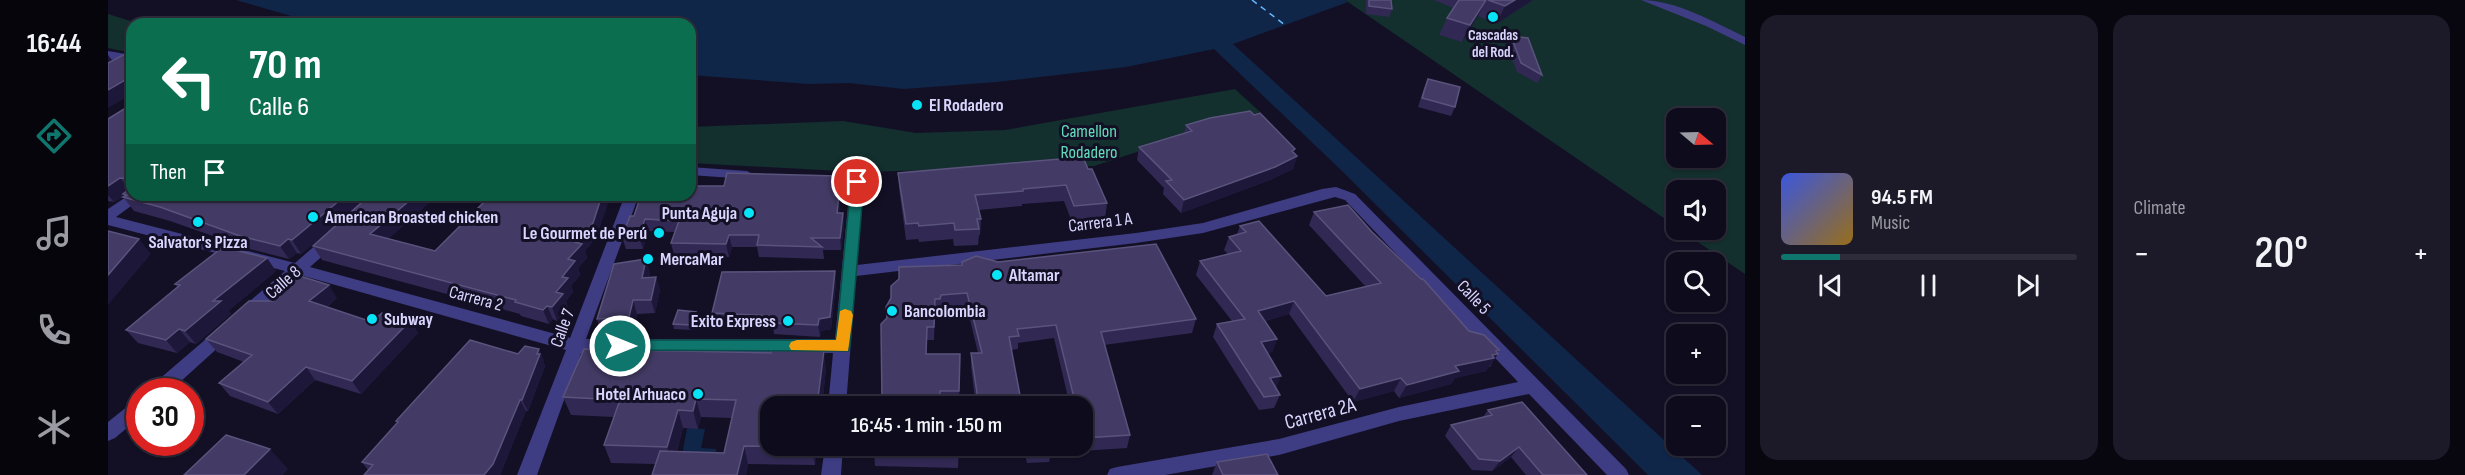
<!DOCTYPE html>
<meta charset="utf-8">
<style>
:root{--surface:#0e0c1c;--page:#1c1a29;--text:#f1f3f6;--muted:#9b9ba3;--line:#2e2c3b;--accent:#0f766e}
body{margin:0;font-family:"Sofia Sans Condensed",sans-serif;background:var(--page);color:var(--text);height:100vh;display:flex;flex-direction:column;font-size:22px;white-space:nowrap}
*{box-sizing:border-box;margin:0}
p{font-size:20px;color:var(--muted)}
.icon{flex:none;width:33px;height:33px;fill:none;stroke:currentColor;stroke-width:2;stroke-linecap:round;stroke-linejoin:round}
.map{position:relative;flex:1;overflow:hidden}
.drawer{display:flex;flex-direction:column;gap:15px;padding:15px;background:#08070f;width:720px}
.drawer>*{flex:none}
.top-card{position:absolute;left:18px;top:18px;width:570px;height:183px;border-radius:18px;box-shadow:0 2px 4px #0004,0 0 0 2px var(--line);background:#0b6e4f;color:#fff;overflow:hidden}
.needle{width:39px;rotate:109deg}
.tools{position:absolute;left:1558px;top:108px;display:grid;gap:12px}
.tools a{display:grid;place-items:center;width:60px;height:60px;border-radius:12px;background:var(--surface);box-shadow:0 2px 4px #0004,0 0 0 2px var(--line);font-size:30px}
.speed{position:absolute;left:18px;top:378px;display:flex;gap:12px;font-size:30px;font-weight:700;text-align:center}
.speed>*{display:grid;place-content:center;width:78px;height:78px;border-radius:50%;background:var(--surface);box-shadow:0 2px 4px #0004,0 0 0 2px var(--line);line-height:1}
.speed .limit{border:9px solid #d22;background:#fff;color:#111}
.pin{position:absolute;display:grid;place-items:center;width:51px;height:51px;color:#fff;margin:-26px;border:3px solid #fff;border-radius:50%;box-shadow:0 2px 6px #0007}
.me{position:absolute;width:66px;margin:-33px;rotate:90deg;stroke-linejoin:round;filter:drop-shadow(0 0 4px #0008)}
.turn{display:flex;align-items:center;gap:21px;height:126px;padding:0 24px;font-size:27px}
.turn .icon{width:78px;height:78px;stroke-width:2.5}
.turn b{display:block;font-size:42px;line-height:51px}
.then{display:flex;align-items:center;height:57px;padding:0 24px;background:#0003;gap:12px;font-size:22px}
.big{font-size:45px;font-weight:600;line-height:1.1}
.drawer .widget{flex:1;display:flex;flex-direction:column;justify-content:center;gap:9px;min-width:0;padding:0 21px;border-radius:18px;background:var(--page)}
.song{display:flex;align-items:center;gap:18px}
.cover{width:72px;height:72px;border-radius:9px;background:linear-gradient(135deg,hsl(230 70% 55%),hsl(40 70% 35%))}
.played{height:6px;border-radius:3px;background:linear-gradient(90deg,var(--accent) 20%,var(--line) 20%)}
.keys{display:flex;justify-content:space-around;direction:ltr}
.heat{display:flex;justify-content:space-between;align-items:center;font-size:33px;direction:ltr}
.drawer .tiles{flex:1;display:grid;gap:15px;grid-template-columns:repeat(2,1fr)}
.trip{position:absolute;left:652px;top:396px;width:333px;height:60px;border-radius:18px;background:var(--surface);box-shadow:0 2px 4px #0004,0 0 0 2px var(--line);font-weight:600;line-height:60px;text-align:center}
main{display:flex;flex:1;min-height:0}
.tab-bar{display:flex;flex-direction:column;width:108px;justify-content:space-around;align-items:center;background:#06050b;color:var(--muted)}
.tab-bar .icon{width:42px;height:42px}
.tab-bar .active{color:var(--accent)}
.tab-bar b{font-size:27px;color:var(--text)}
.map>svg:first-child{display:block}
</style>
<main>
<nav class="tab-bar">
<b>16:44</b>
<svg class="icon active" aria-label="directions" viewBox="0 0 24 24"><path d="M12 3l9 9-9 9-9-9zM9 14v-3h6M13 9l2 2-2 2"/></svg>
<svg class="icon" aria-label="music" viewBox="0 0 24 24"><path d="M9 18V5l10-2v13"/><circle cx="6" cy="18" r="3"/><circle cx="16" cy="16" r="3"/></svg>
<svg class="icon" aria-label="phone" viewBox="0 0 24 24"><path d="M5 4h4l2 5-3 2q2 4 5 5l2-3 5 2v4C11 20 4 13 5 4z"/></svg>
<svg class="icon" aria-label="climate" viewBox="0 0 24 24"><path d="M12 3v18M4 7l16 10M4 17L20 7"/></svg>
</nav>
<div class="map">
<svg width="1637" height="475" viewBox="0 0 1637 475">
<rect width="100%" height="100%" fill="#131025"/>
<path fill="#132f2e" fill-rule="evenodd" d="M1237,0H1637V274L1572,230H1608V190H1569V227ZM1569,118H1608V158H1569Z
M0,14L32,24H24V53L0,48Z
M1127,89L1152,112L986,166L750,172L582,163V127L735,121L808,133L897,130Z"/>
<path fill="#102649" d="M128,0H1237L1240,2L1125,44L1594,475H1540L1233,170L1106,49L1018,67L888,82L796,89L741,83L701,84L582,75V24H211Z
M579,428L597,429L593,448L608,449V455L574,456Z"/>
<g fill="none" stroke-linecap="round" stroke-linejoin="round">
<path stroke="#66b8fb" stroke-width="1.5" stroke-dasharray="6 5" stroke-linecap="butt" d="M1144,0L1177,25"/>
<path fill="#3e3c83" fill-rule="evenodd" d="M1533,0C1568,0 1606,22 1637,37V45L1598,26Z
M0,51L24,55V63L0,59Z
M582,167L639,171L646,175L639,179L582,175Z
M711,176L749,178L756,182L749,265L1028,233L1095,223L1214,189L1228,187L1247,194L1518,469L1521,475H1499L1421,394L1291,421L1171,455L1057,475H999L1002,469L1009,467L1171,439L1291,407L1410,382L1237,200L1227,197L1095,233L1028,243L748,276L738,406H720L725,353H473L429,475H409L458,350L192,275L142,319H130L128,315L130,311L177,271L0,225V209L24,193V195H38L8,217L187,263L218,236L223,235L231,240L228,244L202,267L462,338L517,195H531L478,339H727L742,186L706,183L704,180L706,177Z
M118,325L124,327L126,331L124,335L61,392H39L42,387L112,327Z
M32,399V417L7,438L0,441V422L26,401Z
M717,446H735L733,475H713Z"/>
</g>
<path fill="#312953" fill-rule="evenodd" d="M1258,0H1283L1284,9L1281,17L1258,14Z
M1326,0H1425L1388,24L1370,16L1354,42L1331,35L1339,18L1345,8Z
M1403,36L1434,75L1429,83L1409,72L1398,44Z
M1320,79L1347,107L1343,116L1310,107L1316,88Z
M24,104V195H262L193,254L189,253L181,259L142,249L62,221L26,211L15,197L17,196H16L6,202L0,201V119Z
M1078,125L1187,149L1186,152L1189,156L1185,169L1162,180L1073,213L1055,194L1056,188L1029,160L1031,147L1076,133Z
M980,169L999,203L997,219L964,222L956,201L914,204V206L871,210L873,219L872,235H871L870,245L846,246L845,239L811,242L810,239L798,240L791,188L790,173Z
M586,170L588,182L587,186L730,188L729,195L732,207L731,213H735L736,225L733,250H715L716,259L651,257L649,247H624L621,257L566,255L563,243L567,232L540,231L535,249H518L514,237L526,216Z
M330,195L280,239L327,251L489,236L477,251L479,258L470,268L472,275L463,286L465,292L458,301L460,308L449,321L445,319L441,324L413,316L412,314L214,260L205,246Z
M1206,212L1264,232L1361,331L1391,350L1382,367H1380L1378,371L1347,378L1343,384L1291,398L1286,391L1245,402L1181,314L1157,321L1169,339L1164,352L1159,353L1168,389L1172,395L1166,408L1151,410L1105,337L1109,324L1124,321L1088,275L1092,261L1120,254L1116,250L1121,237L1129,234L1132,226L1218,296L1258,287L1201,225Z
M168,271L120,311L123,314L88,344L82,342L69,353L30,343L18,330L70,288L67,284Z
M542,272L541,277H548L552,290L547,313L529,314L526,330L493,332L489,319Z
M791,279L1088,319L1084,333L996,345L1022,435L1019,448L973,451L972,446H975V406H962L946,338L910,343V349L903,350L914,406H935H868L863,367V353H870L859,307L833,308L832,312H827L826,340H819L818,354H852L851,404L832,405L774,400L779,319L778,307Z
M728,283L723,329L713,331L712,337L666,334L665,327L607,325L604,313Z
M229,298L219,307L264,322L310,333L253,394L207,380L170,414L122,396L111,383L136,362L109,352L98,339L165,301Z
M588,312L589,316L584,330L566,329L565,324Z
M410,354L436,360L435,362L437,366L420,411H418L392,475H256L260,470L254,462L289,423L288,421Z
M718,368L714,406H663L709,446L707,465L640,464L638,475H544L547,464L503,463L496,445L506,417L463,415L455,397ZM593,417L624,418L616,453L569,451L575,428L590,429Z
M1380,410L1479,475H1418L1403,457L1384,471L1364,470L1337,436L1343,425L1375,417Z
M851,446L850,468L767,466L766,452Z
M874,446H943L944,449L941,462L919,463L917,454L875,457Z
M1109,462L1170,475H1104Z"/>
<path fill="#1d1739" d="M1378,0L1370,16L1354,42L1362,25Z
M1407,0H1425L1388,24L1397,6Z
M0,55L6,63L0,67Z
M24,76V94L0,108V90Z
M1187,149L1183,159L1189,156L1185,169L1162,180L1073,213L1076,200Z
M586,170L588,182L584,198L582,184Z
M729,176L730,188L727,207L726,195Z
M12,178L23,191L15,194L16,196L6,202L0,195V186Z
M238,195H262L193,254L184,240Z
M308,195H330L270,248L262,234Z
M494,195H503L489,236L477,251L479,258L470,268L472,275L463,286L465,292L458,301L460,308L449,321L444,307L448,292L467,242Z
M731,195L732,207L730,225L729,213Z
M735,213L736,225L733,250L732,238Z
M537,219L540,231L535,249L531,237Z
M621,235L624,247L621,257L618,244Z
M31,239L43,254L0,305V275Z
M180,239L189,253L181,259L172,246Z
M159,258L168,271L120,311L123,314L88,344L77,331L105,301Z
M538,259L542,272L538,291L534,278Z
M727,271L728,283L723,329L713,331L712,337L710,325L711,319Z
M548,277L552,290L547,313L543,300Z
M221,285L229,298L210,314L201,301Z
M525,300L529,314L526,330L521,317Z
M1186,301L1181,314L1145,324L1150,311Z
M439,306L445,319L441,324L435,310Z
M588,312L589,316L584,330L583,325Z
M303,320L310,333L253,394L244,381Z
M71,329L82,342L69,353L58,340Z
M1169,339L1164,352L1148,355L1153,342Z
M431,349L436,360L435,362L437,366L420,411L414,400Z
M716,350L718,368L714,406H709Z
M1391,350L1388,354H1390L1378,371L1347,378L1343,384L1291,398L1299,385Z
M198,367L207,380L170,414L160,402Z
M1173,376L1168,389L1162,378Z
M1293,378L1286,391L1245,402L1252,389Z
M588,399L593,417L590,429L585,411Z
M412,400L418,411L392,475H376Z
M570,410L575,428L565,464L559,447Z
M636,446L640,464L638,475H629Z
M704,446H709L707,465L704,447Z
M1411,447L1403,457L1384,471L1392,461Z
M162,449L180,469L175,475H136Z"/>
<path fill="#433b65" stroke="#5a547d" stroke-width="1.5" d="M1261,0H1283L1284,9L1261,6Z
M1351,0H1378L1362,25L1339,18Z
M1380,0H1407L1397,6Z
M1403,36L1420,38L1434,75L1413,63Z
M19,53L24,54V76L0,90V63Z
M1320,79L1352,87L1347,107L1314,98Z
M24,104V179L12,178L0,186V119Z
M1142,111L1146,115L1152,113L1187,149L1184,151L1189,156L1167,167L1076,200L1058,181L1064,180L1031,147L1084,131L1078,125L1102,118Z
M975,157L980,169H984L999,203L966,206L958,185L915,189V191L867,195L873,219H869L871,229L847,230L846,223L811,226L810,223L798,224L790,173Z
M582,170H586L582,184Z
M619,173L729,176L726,195H731L729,213H735L732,238H703L714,247L649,245L651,235H621L618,244L563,243L571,221L537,219L531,237H514L522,216H526L533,195H582V186H616Z
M24,187V195H238L184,240L180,239L172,246L132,236L52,207L15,197L19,195L15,194Z
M262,195H308L262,234L327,251L383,195H494L485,223L467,242L474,244L460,259L467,261L454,277L460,278L448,292L455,294L444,307L439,306L435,310L407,302L408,300L205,246Z
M1240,205L1264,232L1313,279H1315L1361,331L1376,335L1391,350L1388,351L1390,354L1384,355L1386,358L1347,366L1351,371L1299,385L1293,378L1252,389L1186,301L1150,311L1169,339L1153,342L1173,376L1162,378L1172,395L1156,397L1109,324L1137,319L1092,261L1133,251L1121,237L1138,232L1132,226L1151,221L1218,296L1273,283L1206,212Z
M0,231L31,239L0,275Z
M1048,244L1088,319L993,332L1022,435L976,438L975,406H968L948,325L909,329L911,336L901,337L914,406L935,405V406H871L863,353H874L859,293L833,295L832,299H827L826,327H819L818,354H852L851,391H832V406H770L771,400H774L773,324L779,318L778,307L783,298V286L791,279V267L854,265V262L868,256L890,262Z
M115,247L159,258L105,301H113L77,331L71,329L58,340L18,330L72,285L67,284Z
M538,259L534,278L548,277L543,300H525L521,317L489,319L506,264Z
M727,271L722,317L711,319L710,325L664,323L665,316L604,313L614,272Z
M192,276L221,285L201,301L264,322L274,313L303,320L244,381L198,367L160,402L111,383L144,355L98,339L141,301H165L171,292Z
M570,310L588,312L583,325L565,324Z
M362,340L410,354L417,346L431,349L429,354H432L414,400H412L385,464L376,475H256L265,465L254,462L290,422L288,421Z
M476,349L663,353V350H716L709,406H663V446H704V447L636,446L629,475H544L552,451L616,453L628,400L588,399L585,411L570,410L559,447L496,445L512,400L455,397Z
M1414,402L1479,475H1435L1411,447L1392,461L1371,459L1343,425L1384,415L1380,410Z
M118,435L162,449L136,475H76Z
M767,446H851V455L766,452Z
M920,446H943L944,449L921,450Z
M1159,454L1170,475H1115L1109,462Z"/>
<path fill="#0f766e" stroke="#0a4d48" stroke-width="1.5" d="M749,178L756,182L742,346L740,351L507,350L505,346L507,342L512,340H728L743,182Z"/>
<path fill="#f59e0b" d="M737,309L743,311L745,315L740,351L683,350L681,346L683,342L689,340H728L732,311Z"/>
<g fill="#07e4f8" stroke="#131025" stroke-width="2">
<circle cx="1385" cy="17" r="6"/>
<circle cx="809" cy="105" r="6"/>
<circle cx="641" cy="213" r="6"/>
<circle cx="205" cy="217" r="6"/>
<circle cx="90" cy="222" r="6"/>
<circle cx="551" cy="233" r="6"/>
<circle cx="540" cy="259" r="6"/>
<circle cx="889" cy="275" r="6"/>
<circle cx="784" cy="311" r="6"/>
<circle cx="264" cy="319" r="6"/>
<circle cx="680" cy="321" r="6"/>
<circle cx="590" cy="394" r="6"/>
</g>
<g text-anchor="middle" stroke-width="6" stroke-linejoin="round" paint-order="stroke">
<g font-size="15" font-weight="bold" fill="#d9d5fe" stroke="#131025">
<text x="1385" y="40">Cascadas<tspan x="1385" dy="17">del Rod.</tspan></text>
</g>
<g font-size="18" font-weight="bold" fill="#d9d5fe" stroke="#131025" text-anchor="start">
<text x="821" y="111">El Rodadero</text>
<text x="629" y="219" text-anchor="end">Punta Aguja</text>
<text x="217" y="223">American Broasted chicken</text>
<text x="539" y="239" text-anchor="end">Le Gourmet de Perú</text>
<text x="90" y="248" text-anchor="middle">Salvator's Pizza</text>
<text x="552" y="265">MercaMar</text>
<text x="901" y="281">Altamar</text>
<text x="796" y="317">Bancolombia</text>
<text x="276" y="325">Subway</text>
<text x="668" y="327" text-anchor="end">Exito Express</text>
<text x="578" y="400" text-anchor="end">Hotel Arhuaco</text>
</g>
<g font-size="18" fill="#63dcbc" stroke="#131025">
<text x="981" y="137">Camellon<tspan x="981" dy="21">Rodadero</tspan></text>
</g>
<g font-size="18" fill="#d9d5fe" stroke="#131025">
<text transform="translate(992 222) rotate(-7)" y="6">Carrera 1 A</text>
<text transform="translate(175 282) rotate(-41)" y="6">Calle 8</text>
<text transform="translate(1366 297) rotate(46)" y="6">Calle 5</text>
<text transform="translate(368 298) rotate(15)" y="6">Carrera 2</text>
<text transform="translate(454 328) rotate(-70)" y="6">Calle 7</text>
</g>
<g font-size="21" fill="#d9d5fe" stroke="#131025">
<text transform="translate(1212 413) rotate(-15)" y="7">Carrera 2A</text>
</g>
</g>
</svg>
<div class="tools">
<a><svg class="needle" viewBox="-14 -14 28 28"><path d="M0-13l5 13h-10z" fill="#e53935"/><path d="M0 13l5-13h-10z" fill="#9b9ba3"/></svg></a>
<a><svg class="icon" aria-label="sound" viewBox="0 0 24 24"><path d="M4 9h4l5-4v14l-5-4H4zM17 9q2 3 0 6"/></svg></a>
<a><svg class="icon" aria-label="search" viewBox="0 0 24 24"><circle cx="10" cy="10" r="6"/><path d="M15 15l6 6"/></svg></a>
<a>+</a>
<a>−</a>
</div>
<div class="speed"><div class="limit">30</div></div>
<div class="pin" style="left:749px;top:182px;background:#d93025"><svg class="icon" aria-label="arrive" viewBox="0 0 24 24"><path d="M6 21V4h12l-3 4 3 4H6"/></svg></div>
<svg class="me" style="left:512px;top:346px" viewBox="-20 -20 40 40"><circle r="17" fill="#0f766e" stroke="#fff" stroke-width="3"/><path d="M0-11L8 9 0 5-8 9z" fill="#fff"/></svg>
<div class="trip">16:45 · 1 min · 150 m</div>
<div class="top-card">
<div class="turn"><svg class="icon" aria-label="left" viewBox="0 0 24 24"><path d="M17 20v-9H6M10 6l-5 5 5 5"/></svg><div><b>70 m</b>Calle 6</div></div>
<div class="then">Then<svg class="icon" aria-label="arrive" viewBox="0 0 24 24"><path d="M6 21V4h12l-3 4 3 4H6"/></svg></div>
</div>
</div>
<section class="drawer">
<div class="tiles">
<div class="widget">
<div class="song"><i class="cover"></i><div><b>94.5 FM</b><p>Music</p></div></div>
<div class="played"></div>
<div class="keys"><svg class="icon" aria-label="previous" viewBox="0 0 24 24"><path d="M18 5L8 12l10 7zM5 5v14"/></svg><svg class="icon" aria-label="pause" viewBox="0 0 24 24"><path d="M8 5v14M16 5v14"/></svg><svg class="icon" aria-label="next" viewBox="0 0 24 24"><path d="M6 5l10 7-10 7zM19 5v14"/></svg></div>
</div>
<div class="widget"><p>Climate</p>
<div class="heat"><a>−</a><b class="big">20°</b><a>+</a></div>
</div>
</div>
</section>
</main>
